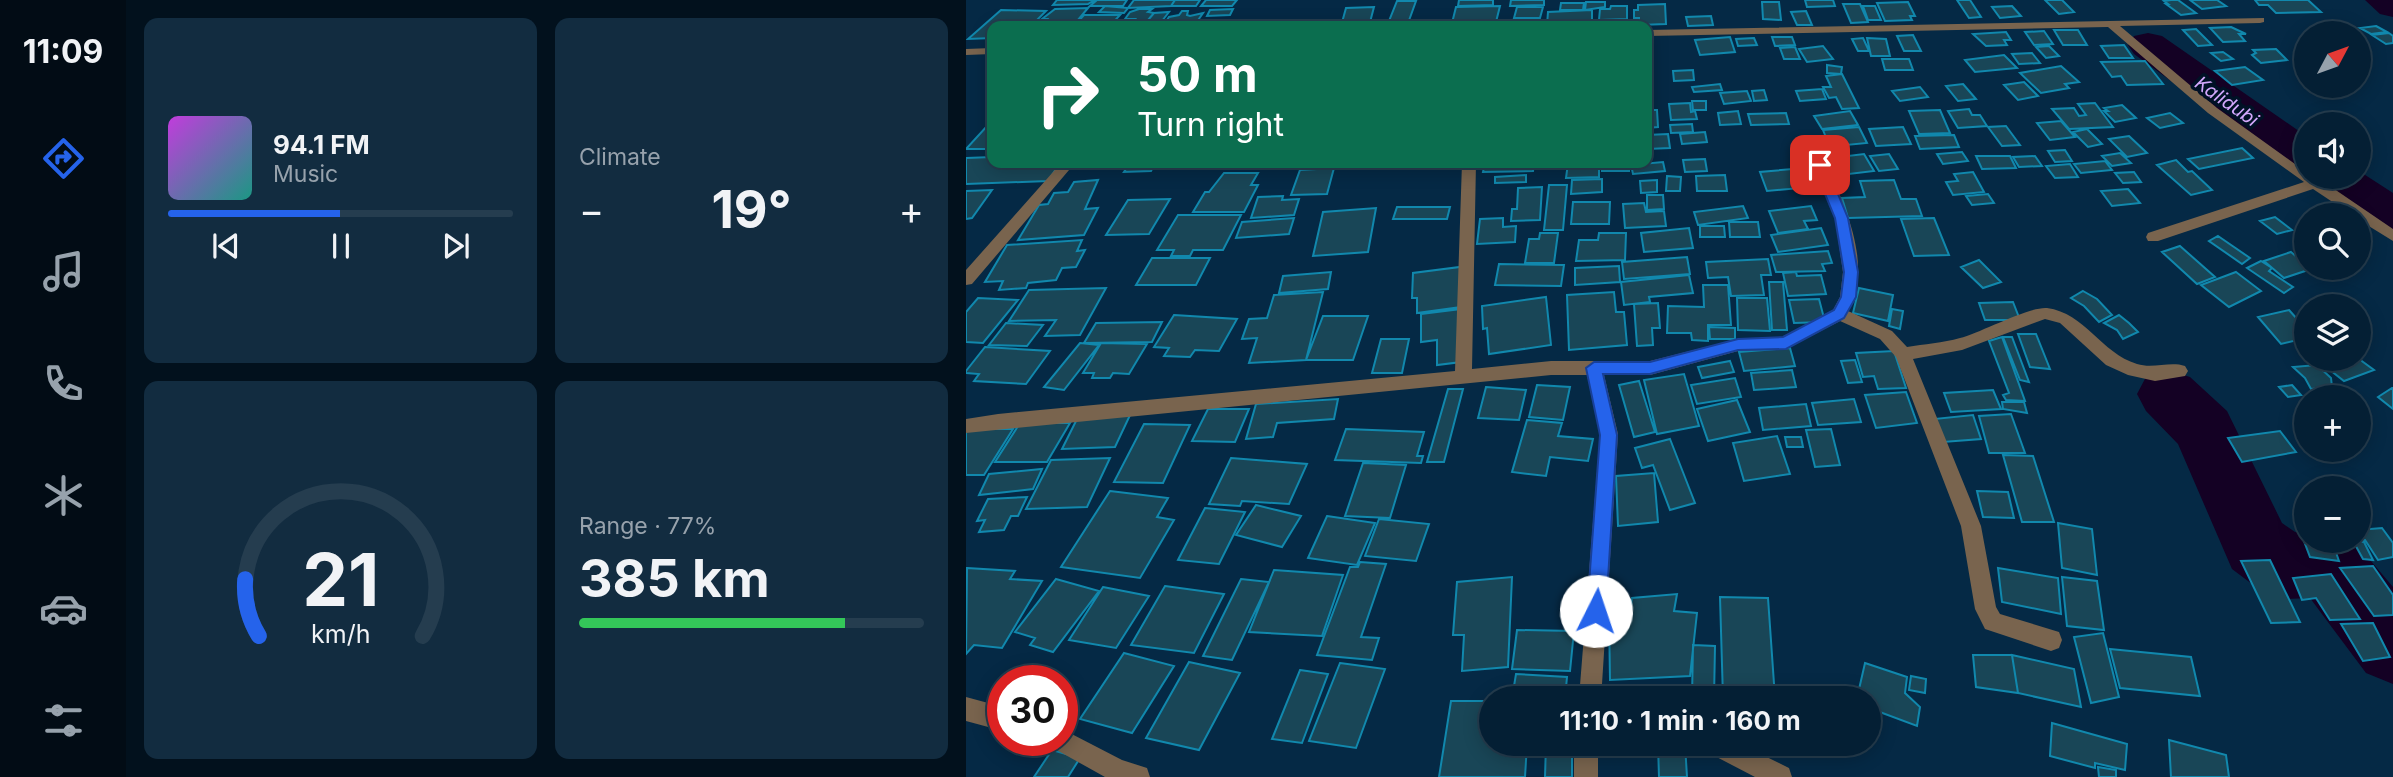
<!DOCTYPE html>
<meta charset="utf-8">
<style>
:root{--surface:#041f34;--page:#122c40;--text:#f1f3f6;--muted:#97a2ac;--line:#253d4f;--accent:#2563eb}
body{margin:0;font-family:Inter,sans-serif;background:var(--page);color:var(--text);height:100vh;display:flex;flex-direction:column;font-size:26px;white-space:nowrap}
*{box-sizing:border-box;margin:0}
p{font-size:23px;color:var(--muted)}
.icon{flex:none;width:38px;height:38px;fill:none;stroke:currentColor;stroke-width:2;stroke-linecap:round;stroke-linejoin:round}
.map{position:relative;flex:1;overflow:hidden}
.panel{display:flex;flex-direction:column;gap:18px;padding:18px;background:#02111d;width:840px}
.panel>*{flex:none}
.top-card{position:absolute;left:21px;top:21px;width:665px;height:147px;border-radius:14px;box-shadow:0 4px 18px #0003,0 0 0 2px var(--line);background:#0b6e4f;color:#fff;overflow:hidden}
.needle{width:46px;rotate:49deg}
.controls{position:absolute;left:1328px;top:21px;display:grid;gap:14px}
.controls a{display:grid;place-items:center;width:77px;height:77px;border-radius:50%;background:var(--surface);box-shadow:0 4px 18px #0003,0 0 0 2px var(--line);font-size:35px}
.speed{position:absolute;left:21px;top:665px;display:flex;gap:14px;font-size:35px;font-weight:700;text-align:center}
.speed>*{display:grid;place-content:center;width:91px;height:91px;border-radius:50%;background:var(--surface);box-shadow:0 4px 18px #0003,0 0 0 2px var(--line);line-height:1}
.speed .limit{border:10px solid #d22;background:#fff;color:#111}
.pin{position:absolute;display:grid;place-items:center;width:60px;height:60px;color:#fff;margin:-30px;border-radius:14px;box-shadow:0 4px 10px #0006}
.me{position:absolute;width:77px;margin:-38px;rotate:4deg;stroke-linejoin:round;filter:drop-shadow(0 0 5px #0008)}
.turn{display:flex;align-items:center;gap:24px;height:147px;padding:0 35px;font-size:32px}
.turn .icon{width:91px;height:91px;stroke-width:2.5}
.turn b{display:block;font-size:49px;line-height:60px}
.big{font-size:52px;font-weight:700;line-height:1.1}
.panel .tile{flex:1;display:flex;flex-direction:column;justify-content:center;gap:10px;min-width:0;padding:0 24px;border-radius:14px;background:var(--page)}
.panel .dial{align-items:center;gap:0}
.dial svg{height:182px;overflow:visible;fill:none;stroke:var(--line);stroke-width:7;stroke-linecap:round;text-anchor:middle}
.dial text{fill:var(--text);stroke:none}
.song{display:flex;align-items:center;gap:21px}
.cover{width:84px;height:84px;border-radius:10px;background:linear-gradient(135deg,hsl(290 70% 55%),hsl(170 70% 35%))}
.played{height:7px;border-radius:4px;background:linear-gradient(90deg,var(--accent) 50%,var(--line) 50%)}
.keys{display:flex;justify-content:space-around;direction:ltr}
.heat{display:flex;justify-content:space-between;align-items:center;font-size:38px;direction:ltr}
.charge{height:10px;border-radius:5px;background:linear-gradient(90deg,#34c759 77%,var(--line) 0)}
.panel .tiles{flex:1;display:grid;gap:18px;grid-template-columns:repeat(2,1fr)}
.trip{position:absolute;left:513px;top:686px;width:402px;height:70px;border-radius:35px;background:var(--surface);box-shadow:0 4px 18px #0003,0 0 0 2px var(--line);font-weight:700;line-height:70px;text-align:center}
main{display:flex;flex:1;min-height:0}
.tab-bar{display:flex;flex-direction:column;width:126px;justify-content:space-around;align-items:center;background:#020c15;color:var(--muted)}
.tab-bar .icon{width:49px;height:49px}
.tab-bar .selected{color:var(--accent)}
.tab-bar b{font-size:32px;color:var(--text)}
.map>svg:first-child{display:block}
</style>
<main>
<nav class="tab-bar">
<b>11:09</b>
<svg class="icon selected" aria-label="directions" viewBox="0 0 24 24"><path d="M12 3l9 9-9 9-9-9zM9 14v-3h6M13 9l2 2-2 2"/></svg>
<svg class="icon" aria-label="music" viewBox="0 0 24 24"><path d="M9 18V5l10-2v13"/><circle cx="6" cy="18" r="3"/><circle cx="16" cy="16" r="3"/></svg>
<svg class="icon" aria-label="phone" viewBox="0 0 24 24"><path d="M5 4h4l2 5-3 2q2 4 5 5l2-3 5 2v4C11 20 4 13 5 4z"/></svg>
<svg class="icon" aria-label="climate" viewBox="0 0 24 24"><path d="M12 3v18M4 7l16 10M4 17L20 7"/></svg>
<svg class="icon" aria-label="car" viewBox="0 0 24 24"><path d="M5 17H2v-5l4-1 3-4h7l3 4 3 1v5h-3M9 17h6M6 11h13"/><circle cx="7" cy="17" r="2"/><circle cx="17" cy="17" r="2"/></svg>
<svg class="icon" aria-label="filters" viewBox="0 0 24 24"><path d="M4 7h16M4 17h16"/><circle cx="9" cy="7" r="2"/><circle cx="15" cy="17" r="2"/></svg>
</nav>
<section class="panel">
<div class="tiles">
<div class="tile">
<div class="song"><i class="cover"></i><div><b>94.1 FM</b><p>Music</p></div></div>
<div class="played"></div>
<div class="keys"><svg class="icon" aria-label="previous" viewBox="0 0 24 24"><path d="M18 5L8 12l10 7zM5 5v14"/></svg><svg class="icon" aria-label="pause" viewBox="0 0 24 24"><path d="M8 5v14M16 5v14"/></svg><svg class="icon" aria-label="next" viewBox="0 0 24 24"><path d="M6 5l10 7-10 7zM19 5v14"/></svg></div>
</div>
<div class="tile"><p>Climate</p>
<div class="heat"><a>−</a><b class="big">19°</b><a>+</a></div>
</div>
<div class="tile dial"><svg viewBox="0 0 100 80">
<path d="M14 69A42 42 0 1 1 86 69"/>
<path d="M14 69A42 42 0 0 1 8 44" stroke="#2563eb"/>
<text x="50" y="56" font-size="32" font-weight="700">21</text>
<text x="50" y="72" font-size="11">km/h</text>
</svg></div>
<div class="tile"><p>Range · 77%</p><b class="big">385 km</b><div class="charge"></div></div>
</div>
</section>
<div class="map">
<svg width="1427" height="777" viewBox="0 0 1427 777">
<rect width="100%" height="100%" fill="#052945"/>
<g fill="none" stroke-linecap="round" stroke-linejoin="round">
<path fill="#140124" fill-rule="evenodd" d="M1399,0H1427V17L1414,14Z
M1182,33L1196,36L1340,136V171L1323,167L1168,54L1162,45L1168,36Z
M1393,171L1427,193V233C1402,226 1360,199 1345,177H1393Z
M1202,370L1224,377L1261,411L1316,523L1329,532H1340V541H1388L1427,587V684L1400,673L1344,598L1319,599L1294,590L1266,569L1212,444L1180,411L1171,394L1180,377Z"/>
</g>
<path fill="#194657" stroke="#1188ad" stroke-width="2" d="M91,0H129L122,4L87,5Z
M131,0H161L157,6H124Z
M168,0H209L205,6L162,8Z
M209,0H234L230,6H205Z
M240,0H271L266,6H235Z
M493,0H527V5L492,6Z
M545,0H578V5L544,6Z
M839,0H867L869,6L841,7Z
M991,0H1004L1015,17L1003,18Z
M1079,0H1096L1108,12L1093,14Z
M1205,0H1212L1230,13L1215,15L1200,4H1202L1198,1Z
M1224,0H1251L1260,6L1236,9Z
M1289,0H1342L1355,12L1310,13L1302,5H1293Z
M431,1H450L441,26H421Z
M620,2H639V7L619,10Z
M796,2H813L815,20L797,19Z
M942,2L949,16H944L946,20L919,21L911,3Z
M595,3H618L617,10H594Z
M699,4L700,24L673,25V18H668V10H672V5Z
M877,4H894L902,22L885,23Z
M139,6L162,8L158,13L133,12Z
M534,6L530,22L486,23L490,7Z
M645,6H661V19L633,20L634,9H644Z
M897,6H909L915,20H902Z
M1046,6L1055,16L1034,18L1026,7Z
M408,7L403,26H375L380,8Z
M551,7H577L574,18H548Z
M122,8L112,20L95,26H74L81,19H76L89,9Z
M173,9H186L182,12L188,13L177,26H156L165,24L169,19H159L164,12Z
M267,9L264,15L241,16L244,10Z
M35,10L80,11L65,26H26V38L2,39Z
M626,10V23L581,25L582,12Z
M216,11H222L221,15L224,16L237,13L228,26H197L203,17L213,15Z
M840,11L846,25H831L825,12Z
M203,12L192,26H177L188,13Z
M118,15H154L144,26H108Z
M745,16L747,25L722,26L720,17Z
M1410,26L1421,32L1405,34L1394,28Z
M1265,27L1280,34H1273L1279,41L1257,42L1244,28Z
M1230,29L1246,45L1232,46L1217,30Z
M1088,30H1112L1121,45H1097Z
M1078,31L1087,44L1068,45L1059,32Z
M1040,32L1045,40H1038L1041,45L1020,46L1007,34Z
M1423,33L1427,36V43L1420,44L1406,35Z
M947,35L955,51H938L931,36Z
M764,37L769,52L734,55L729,40Z
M806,37H826L829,45L809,46Z
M788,38L791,45L772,46L770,39Z
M897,38L903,51H892L886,39Z
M901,38L920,39L924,56H905Z
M1158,45L1167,58H1143L1135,46Z
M857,46L867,59L841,62L833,49Z
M1083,46L1093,56L1080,58L1070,47Z
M829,47L834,59H818L814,48Z
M1310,49L1321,60L1295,63L1286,55L1290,53L1287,50Z
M1257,52L1267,59L1255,61L1245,53Z
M1066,53L1074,63L1053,64L1046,54Z
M1038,55L1051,68L1009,72L999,60Z
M916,59H943L947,70H919Z
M1179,61L1197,84L1161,85L1155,76L1146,77L1135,62Z
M861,65L876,67L875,74L861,73Z
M1095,66L1113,82L1099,84L1103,88L1075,93L1054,73Z
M1279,67L1297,80L1266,85L1249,71Z
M727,70L728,80L708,81L707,71Z
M876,74L893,108L876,109L870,97L863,98L857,87H865L860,76Z
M1058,82L1072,96L1052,100L1038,85Z
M754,84L756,90L728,92L726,87Z
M997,84L1010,99L992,101L980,86Z
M954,87L962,97L934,101L926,91Z
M856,89L860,99L834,101L830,91Z
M798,90L801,100L788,101L786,91Z
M781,91L785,101L758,104L754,93Z
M726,101H740V110H727Z
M724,103L725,112L729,111L731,119L705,120L703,104Z
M1129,103L1147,127L1103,129L1086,109L1108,108L1113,116L1120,115L1112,104Z
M1156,105L1170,118L1149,122L1138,111H1142L1138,108Z
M1003,109L1006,115H1014L1021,126L992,128L982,111Z
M681,110H691L692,127L681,128Z
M974,110L984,133L953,134L943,111Z
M772,111L775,124L754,125L752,113Z
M884,111L892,125L856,129L848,116Z
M820,113L823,124L785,125L782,114Z
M1204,113L1217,123L1194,128L1181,118Z
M1095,121L1109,137L1084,140L1071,123Z
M726,124L727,132L705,133L704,125Z
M22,125H26V149H0Z
M1040,126L1054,145L1036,146L1022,127Z
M893,127L901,143L870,146L867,140H861L857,130Z
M937,127L945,144L910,146L903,129Z
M1121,129L1136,144L1122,147L1107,132Z
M739,132L741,142L716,144L714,134Z
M702,134L704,148L681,149V135Z
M988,135L993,147L954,149L949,136Z
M1163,136L1181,153L1161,157L1143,139Z
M1276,148L1287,158L1233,169L1222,159Z
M1099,150L1106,161L1089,162L1082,151Z
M996,152L1002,161L977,164L971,154Z
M1154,153L1165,163L1146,166L1136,156Z
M898,154L908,171L866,176L857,159Z
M923,154L932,169L913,171L904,156Z
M1010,156H1044L1050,168L1016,169Z
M1069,156L1076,166L1053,167L1047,157Z
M26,157V163H94L82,181L0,184V158Z
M739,159L741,171L719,172L717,160Z
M1210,160L1222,172L1226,171L1246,190L1225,195L1191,165Z
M1139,161L1146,170L1115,173L1108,164Z
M697,162L699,171L667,174L665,165Z
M164,163H189L185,171L158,172Z
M519,163H568L567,171L517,172Z
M602,163H633V177L600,178Z
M636,163H663V171H636Z
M1104,164L1112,177L1089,178L1080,166Z
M368,168L361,194L325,195L334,170Z
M838,168L846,187L801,191L794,172Z
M1007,172L1018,192L987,195L980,182L992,181L988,174Z
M1168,172L1175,182L1157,183L1149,173Z
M258,173H292L285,185H292L278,212H227L239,192H243Z
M560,175V182L529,183V177Z
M759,175L761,191H731L730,176Z
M701,176L715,177L714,191H700Z
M636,179V192L605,194L606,180Z
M132,180L119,209L132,208L118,235L52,240L73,205L82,204L88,193L102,192L108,182Z
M691,180V192L675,193L674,181Z
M928,180L935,199H950L956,216L882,218L876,198L899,197L894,181Z
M583,185H601L597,230H578Z
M576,187L574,220L545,221L546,209H551L552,188Z
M1162,189L1174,203L1146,206L1135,191Z
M26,190L6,218L0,219V191Z
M1022,194L1028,203L1006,205L1000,196Z
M681,195H697L698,209L681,210Z
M317,196L316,200L333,199L328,215L285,218L292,197Z
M204,199L183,234L140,235L162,200Z
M607,202H644L643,224H605Z
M678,203L680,212L698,211L700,226L659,228L657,204Z
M777,206L782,218L732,225L728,212Z
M845,206L851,220L838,221L842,229L812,233L803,211Z
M431,207H484L481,219H427Z
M410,208L402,252L347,256L357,212Z
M212,215H275L257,250H227L224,256H205L208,250H191Z
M1309,217L1326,230L1311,234L1294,221Z
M328,218L323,234L270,238L276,222Z
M537,218V227L550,226L549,242L511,244L514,219Z
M968,218L983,255L948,256L935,219Z
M763,222H792L794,237H764Z
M734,226H758L759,237H734Z
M723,228L727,248L678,252L675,233Z
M855,228L862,245L812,252L805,235Z
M574,233H592L588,263H559L563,239H573Z
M633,233H660L659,260L610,261L613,240H632Z
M1252,236L1284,258L1276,264L1243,241Z
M116,240L111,251L119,250L110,267L96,268L90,280L62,283L60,288L33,290L37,281L19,282L41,245Z
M1214,246L1249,277L1231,284L1196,252Z
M862,251L866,263L856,264L859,271L810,272L805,255Z
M1325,252L1345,269L1318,278L1298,261Z
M721,257L724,274L658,279L656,262Z
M186,258H244L230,285H170Z
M802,259L805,275H795L798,295L765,296L762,277L742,278L740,262Z
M1013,260L1035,282L1017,288L995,267Z
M1295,261L1306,268L1303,271L1327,287L1318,293L1281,268Z
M533,264L598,265L595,286L529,285Z
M653,266L654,282L609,285V268Z
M494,267L495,307L451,313V298H446L447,273Z
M365,272L362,289L313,293L317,276Z
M830,272L831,276L855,275L860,294L822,296L817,273Z
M1270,272L1295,291L1263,307L1235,285Z
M723,275L727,293L683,297L684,302L658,305L655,282Z
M803,282H817L821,330H806Z
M737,285H762L765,325H742V341L726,340L725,333H701L702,306L738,307Z
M140,288L114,335L79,336L90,320L43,321L63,290Z
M893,288L927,295L922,321L887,313Z
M1117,291L1131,299L1146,315L1133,322L1118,306L1105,298Z
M357,292L340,360L283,363L291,338L276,339L283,319L301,318L308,295Z
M648,292L650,312H658L661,345L603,350L601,295Z
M580,297L585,345L523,354L521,328L517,329L516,306Z
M12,298L52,300L17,343L0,342V312Z
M771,298H801L804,331L772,330Z
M853,299L859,322L828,323L823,300Z
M1047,302L1054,320H1019L1013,303Z
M692,303L694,328H686L687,345L671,346L668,304Z
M495,309V362L471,365V340L455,342V314Z
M926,309L937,311L934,329L923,326Z
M1323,310L1340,329V338L1315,344L1292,317Z
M208,315L271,319L253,351L229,350L224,357L198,356L203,348L188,347Z
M1153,315L1163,323L1172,332L1157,339L1151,330L1138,323Z
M357,316H402L387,360H340Z
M196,322L186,342L118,343L130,323Z
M40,323L77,325L61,346L23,345Z
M743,327L769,328V339H744Z
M1052,334H1070L1084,369L1064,367Z
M1036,337L1059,401L1040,400L1037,395L1043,393L1023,341Z
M1037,337H1046L1063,382L1054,380Z
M415,339H443L436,373H406Z
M114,343L133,345L98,390L78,387Z
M135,343L181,344L163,374L147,373L144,378H126L128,373H117Z
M19,347L84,351L60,384L8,381L13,374L0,373V371Z
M824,348L829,366L778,371L773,352Z
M928,351L940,388L912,389L908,376L897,377L890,353Z
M1350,359H1393L1408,370L1378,381Z
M889,360L896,382L882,383L875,361Z
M764,361L768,372L736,378L732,367Z
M1351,365L1365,378L1366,387L1345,389L1339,378L1327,367Z
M826,370L830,387L788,390L785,373Z
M718,374L733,426L691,434L678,380Z
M769,378L775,397L731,404L725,385Z
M673,381L689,432L668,437L653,385Z
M571,385L604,387L597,420L563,417Z
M1326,385L1335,395L1322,397L1313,387Z
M520,387L560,390L553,420L512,418Z
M1426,388H1427V409L1412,397Z
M482,389H497L478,462H461Z
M1027,390L1035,409L985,412L978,393Z
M940,392L951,423L910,428L899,395Z
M372,399L368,419L311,423L307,437L280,439L290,404Z
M888,399L895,422L852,425L846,403Z
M771,400L784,432L742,441L731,409Z
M1036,402H1058L1061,413L1037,409Z
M840,404L845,426L797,430L793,408Z
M242,409H283L269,442L226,441Z
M165,413L149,447L96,449L113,415Z
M1045,414L1059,453H1023L1013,416Z
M1007,415L1015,439L977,442L968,419Z
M561,420L596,423L592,436L627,439L622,461L584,457L580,476L546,472Z
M54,423H104L81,462H29Z
M178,424L224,425L197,483L148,482Z
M0,429H47L18,475H0Z
M380,429L458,432L451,456H457L455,463L369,460Z
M865,429L874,465L849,467L840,430Z
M1314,431L1330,452L1276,462L1262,438Z
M811,436L824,474L778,481L767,443Z
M819,437H835L837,447H821Z
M704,439L729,503L704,510L687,465L676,468L669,448Z
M1037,455L1067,456L1088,522H1056Z
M144,458L121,507L60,509L85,460Z
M265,458L341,464L323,504L276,501L274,506L243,504Z
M397,463L440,465L424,518L379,516Z
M76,469L67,489L13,495L23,474Z
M688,473L692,522L652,526L650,476Z
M144,491L202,498L191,517L208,520L174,578L95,567Z
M1011,491L1042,492L1048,518L1017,517Z
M61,497L52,516H45L38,530L13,532L19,520L11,521L22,499Z
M290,505L335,516L316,547L270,535Z
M239,508L279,512L253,564L212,560Z
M361,516L409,523L391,565L342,558Z
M413,519L463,524L450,561L399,556Z
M1330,520L1340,521V541H1366L1373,561L1344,557Z
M1092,523L1126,529L1131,575L1096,568Z
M1416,528L1427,543V557L1412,560L1399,540H1393V530Z
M1387,541L1398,542L1407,560L1397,559Z
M1304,560L1334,622L1305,623L1275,561Z
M394,562L420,564L395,637L413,638L406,660L351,655L384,567H392Z
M1407,566L1427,595V615L1408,616L1374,568Z
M1,568L49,571L44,579L76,581L36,648L8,645L0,654Z
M1032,568L1092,578L1095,614L1036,602Z
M308,570L377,575L356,636L283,632Z
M1365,574L1394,619L1364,620L1350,598L1336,600L1327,578Z
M546,577L542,667L496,671L498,635H487L491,582Z
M1096,577L1131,581L1138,630L1101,626Z
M90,579L133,591L87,652L64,645L69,638L49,632Z
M275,579L303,582L266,660L237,656Z
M199,586L258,594L228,653L165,645Z
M137,587L183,596L150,648L103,640Z
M711,594L708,611L731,613L724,676L644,680L643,616L664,614L666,598Z
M754,597L802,598L809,698H757Z
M1407,623L1424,657L1397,661L1375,624Z
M551,630L608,631L604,671L546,669Z
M1137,633L1153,697L1125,703L1108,637Z
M727,645L749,646L748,698H726Z
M1144,649L1225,657L1234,696L1154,688Z
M158,653L208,666L166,733L114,719Z
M1007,655H1046L1052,693L1010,687Z
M1046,655L1108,669L1115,707L1052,693Z
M223,662L274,673L233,750L180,738Z
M374,663L419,669L390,748L343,741Z
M899,663L941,677L939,693L954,707L951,726L903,708V698H891Z
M334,670L362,674L336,743L306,739Z
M550,674L601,677L599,698H546Z
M945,676L960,679L959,693L943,690Z
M485,701H525V744H561L559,777H473Z
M1086,723L1161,744L1159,770L1129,763V768L1084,756Z
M1203,740L1260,755L1263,777H1205Z
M580,744H606V777H579Z
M719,744L721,777H693L692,745Z
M86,750L114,758L102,777H68Z
M1132,767L1150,770V777H1133Z"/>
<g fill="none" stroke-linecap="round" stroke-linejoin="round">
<path fill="#79644e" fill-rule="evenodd" d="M1298,18V22L1294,23L1154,26L1251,108L1340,172V177L1355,180L1427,229V241L1393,220V215H1386L1347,189L1192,241H1182L1180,237L1182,233L1338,182L1242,113L1142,27L681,36V30Z
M26,48V54L0,55V49Z
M854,161L861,165C880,209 907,265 882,311L926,331L941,347C958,344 977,343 994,338C1014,333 1064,306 1081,308C1119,313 1135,353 1171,364C1187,369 1204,361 1219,366L1222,371L1219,376L1189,381L1162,375L1140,365L1094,323L1079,319L996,350L947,359L1015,526L1030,607L1034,614L1093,632L1096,640L1093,648L1085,651L1019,629L1009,609L995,526L930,357L914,339L874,321L820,349L772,351L684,375H638L652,434L636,684L650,690L653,698H613L634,434L621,375H585L0,433V419L32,414L489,371L496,163H510L506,369L585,361H684L772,339L817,337L867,310L874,297L877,272L869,218L847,165Z
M95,163H109L6,284L0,285V270Z
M0,697L37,707V731L0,721Z
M96,729L156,760L181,768L184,777H139L87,748L83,740H96Z
M608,744H632V777H608Z
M737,744H774L823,768L826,777H789L741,752Z"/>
</g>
<path fill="#2563eb" stroke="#184099" stroke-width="2" d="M854,161L860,165L882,218L892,272L890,297L878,318L820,349L772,350L684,374H637L651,435L640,611L637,617L630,620L623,617L621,611L634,435L620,368L628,362H684L772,339L817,337L868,310L875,297L878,272L869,218L847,165Z"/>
<g text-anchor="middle" stroke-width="7" stroke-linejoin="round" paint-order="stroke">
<g font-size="19" font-style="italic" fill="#d3a8fd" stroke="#001126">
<text transform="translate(1261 101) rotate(35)" y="7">Kalidubi</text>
</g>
</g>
</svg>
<div class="controls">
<a><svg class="needle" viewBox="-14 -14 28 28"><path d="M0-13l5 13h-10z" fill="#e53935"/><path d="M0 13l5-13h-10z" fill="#97a2ac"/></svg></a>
<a><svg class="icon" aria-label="sound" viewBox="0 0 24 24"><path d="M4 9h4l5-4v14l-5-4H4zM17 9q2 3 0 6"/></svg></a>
<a><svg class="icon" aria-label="search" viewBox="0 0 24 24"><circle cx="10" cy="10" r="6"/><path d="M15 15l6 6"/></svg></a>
<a><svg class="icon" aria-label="layers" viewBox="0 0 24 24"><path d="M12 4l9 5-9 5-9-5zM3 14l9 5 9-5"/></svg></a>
<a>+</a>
<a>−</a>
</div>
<div class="speed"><div class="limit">30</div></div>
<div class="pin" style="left:854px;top:165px;background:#d93025"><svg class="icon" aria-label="arrive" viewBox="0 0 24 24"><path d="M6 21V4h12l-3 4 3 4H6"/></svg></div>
<svg class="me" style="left:630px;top:611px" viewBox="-20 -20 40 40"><circle r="19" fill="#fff"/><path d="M0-13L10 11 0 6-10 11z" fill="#2563eb"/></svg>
<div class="trip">11:10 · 1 min · 160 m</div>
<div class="top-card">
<div class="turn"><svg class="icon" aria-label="right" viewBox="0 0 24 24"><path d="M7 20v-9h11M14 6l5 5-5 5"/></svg><div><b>50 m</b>Turn right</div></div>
</div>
</div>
</main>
